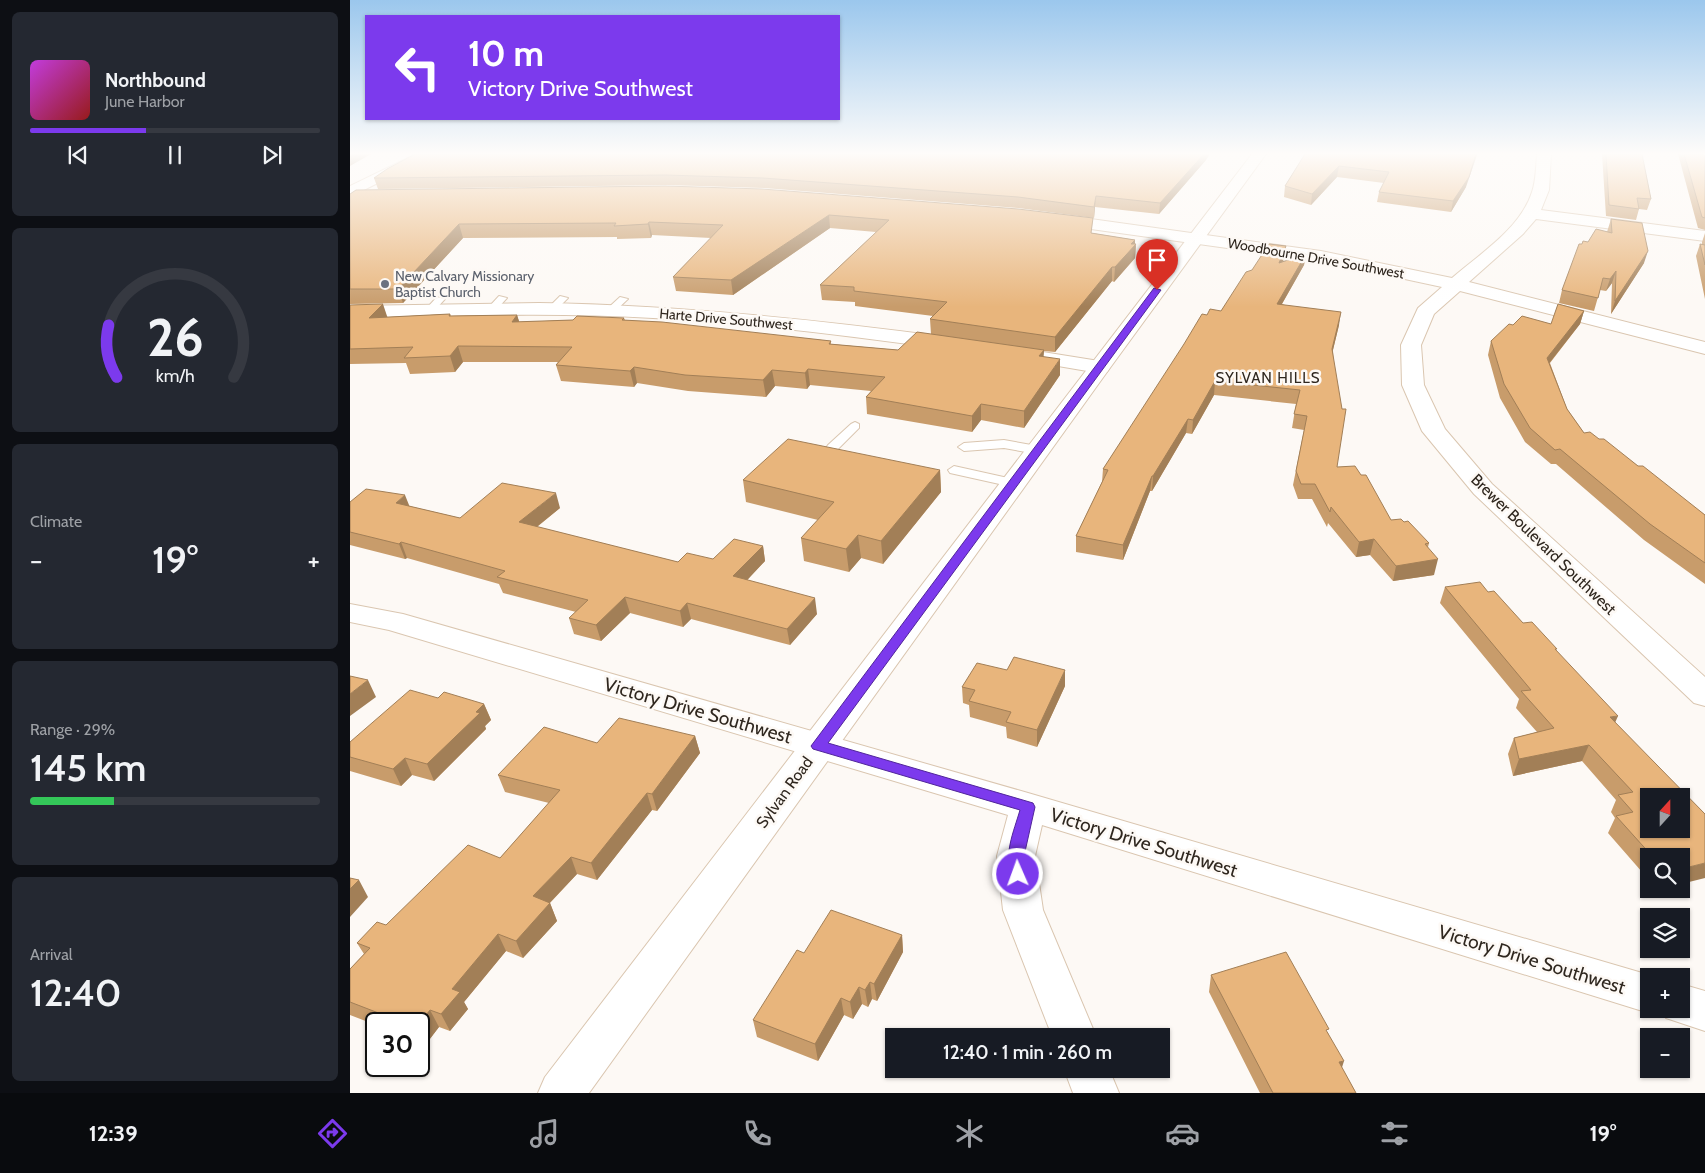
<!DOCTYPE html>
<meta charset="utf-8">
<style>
:root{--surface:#171b24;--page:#242831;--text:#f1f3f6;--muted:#9ea1a6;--line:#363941;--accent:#7c3aed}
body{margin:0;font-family:Cabin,sans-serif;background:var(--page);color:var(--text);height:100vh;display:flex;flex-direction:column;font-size:19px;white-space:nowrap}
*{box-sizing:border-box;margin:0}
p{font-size:16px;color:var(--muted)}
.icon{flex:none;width:28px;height:28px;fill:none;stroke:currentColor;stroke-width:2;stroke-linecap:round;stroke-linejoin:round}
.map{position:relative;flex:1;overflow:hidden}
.drawer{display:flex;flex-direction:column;gap:12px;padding:12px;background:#0d0f14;width:350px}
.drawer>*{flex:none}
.banner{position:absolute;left:15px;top:15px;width:475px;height:105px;border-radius:0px;box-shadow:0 1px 4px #0004;background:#7c3aed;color:#fff;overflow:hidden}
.needle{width:32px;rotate:21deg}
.controls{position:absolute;left:1290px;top:788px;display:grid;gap:10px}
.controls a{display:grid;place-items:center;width:50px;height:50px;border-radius:0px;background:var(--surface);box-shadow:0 1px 4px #0004;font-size:25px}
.speed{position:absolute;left:15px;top:1012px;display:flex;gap:10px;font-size:25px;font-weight:700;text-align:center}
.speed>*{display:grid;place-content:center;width:65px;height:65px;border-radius:50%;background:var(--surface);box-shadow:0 1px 4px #0004;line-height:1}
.speed .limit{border:2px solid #111;border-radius:8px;background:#fff;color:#111}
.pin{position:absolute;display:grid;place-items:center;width:42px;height:42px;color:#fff;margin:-51px -21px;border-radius:50% 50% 50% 0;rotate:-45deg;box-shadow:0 0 5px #0007}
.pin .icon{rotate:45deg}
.me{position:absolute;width:55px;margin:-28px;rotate:358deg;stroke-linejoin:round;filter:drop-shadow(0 0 4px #0008)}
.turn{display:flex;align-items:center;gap:18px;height:105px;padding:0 20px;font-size:22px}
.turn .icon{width:65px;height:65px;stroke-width:2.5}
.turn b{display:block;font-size:35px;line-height:42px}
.big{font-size:38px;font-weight:600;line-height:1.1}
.drawer .card{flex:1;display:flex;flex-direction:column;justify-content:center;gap:8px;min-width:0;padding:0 18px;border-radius:8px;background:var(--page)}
.drawer .dial{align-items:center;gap:0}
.dial svg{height:130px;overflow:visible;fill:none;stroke:var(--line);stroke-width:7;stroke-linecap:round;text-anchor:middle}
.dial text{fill:var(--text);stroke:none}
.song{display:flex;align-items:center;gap:15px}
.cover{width:60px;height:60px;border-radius:8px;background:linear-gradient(135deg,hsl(290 70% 55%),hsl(0 70% 35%))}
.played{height:5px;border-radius:2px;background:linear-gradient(90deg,var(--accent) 40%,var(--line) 40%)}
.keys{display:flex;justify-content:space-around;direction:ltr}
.heat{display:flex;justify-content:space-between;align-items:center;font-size:28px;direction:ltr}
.charge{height:8px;border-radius:4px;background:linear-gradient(90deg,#34c759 29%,var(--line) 0)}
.trip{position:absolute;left:535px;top:1028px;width:285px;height:50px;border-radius:0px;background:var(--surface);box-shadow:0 1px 4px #0004;font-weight:600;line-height:50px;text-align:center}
.dock{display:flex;height:80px;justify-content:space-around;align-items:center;background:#090b0e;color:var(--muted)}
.dock .icon{width:35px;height:35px}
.dock .current{color:var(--accent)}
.dock b{font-size:22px;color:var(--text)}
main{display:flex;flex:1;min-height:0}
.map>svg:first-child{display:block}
</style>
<main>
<section class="drawer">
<div class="card">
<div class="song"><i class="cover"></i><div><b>Northbound</b><p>June Harbor</p></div></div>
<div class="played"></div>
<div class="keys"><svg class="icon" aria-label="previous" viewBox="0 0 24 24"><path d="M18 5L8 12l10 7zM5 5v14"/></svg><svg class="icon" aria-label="pause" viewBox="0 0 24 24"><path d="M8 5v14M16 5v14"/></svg><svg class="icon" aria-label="next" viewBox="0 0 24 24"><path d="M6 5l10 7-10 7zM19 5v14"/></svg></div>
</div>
<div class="card dial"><svg viewBox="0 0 100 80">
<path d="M14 69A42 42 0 1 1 86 69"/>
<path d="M14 69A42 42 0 0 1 9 37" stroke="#7c3aed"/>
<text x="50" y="56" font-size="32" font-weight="700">26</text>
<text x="50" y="72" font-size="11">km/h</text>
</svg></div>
<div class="card"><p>Climate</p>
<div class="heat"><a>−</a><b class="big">19°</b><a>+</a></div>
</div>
<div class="card"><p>Range · 29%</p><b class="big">145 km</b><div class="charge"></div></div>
<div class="card"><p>Arrival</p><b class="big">12:40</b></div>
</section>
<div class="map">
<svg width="1355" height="1093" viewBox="0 0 1355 1093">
<rect width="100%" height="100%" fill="#fdf9f5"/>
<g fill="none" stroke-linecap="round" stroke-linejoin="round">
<defs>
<path id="lane" d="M149,296L157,298L145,311H139L137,309Z
M210,296L218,298L204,312H198V308Z
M87,297L95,299L83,312H77L75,310Z
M270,297L278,299L263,313H257V309Z
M505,422L509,424V428L486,451H478L476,448L478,445L501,424Z
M654,440L687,446L693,450L687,454L654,448L614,451L608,447L614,443Z
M604,466L667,480L669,483L663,487L600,473L598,470Z"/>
<path id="street" d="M66,154H85L0,197V186Z
M1187,154H1201L1199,190L1191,210L1355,231V241L1186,219L1173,234L1119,282L1355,342V354L1110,291L1084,314L1071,345L1074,385L1095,429L1142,484L1355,677V706L1344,703L1124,494L1072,431L1052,385L1051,345L1068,308L1092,287L971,261L705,224L699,223L697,219L699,215L705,214L971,251L1102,278C1131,253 1170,229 1182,192C1186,181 1186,166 1187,154Z
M189,303C326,305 461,319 596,337L603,339L606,343L603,347L596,349C499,336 401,323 303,318C202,312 101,316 0,318V306Z
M674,349L749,361L757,362L760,367L757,372L749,373L667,359L663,355L667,351Z
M0,604L53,614L678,793L1299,975L1303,976H1299V1009H1311L1299,1013L692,825L685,856L693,910L746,1036H702L653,910L647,856L658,815L39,630L0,622Z
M1331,984L1355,991V1031L1316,1018L1312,1009H1331Z
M714,1069H759L769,1093H723Z"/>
<path id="secondary" d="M902,154H916L757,372L239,1093H188L195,1077Z"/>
</defs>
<use href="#lane" stroke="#dac6b0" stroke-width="2"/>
<use href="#street" stroke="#dac6b0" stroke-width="2"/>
<use href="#secondary" stroke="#dac6b0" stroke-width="2"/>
<use href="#lane" fill="#fff" fill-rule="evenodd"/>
<use href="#street" fill="#fff" fill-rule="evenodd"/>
<use href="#secondary" fill="#fff" fill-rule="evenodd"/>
</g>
<path fill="#c89c6b" d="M955,154L1116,187L1101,212L1027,202L1029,192L1034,183L987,177L961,205L934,197L935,186Z
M1252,154H1292L1301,199L1297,210L1289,209L1286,220L1256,216Z
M1328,154L1355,156V230L1348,228Z
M856,160L809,214L745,207L744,218L668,208L414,188L317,185L28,189L24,178Z
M315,186L742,233L785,240V244H786L785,258L764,282L762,281L705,352L694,351L693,356L710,375L674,428L631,420L622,432L517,414L516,397L521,391L460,385L457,389L425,386L416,397L338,391L287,383L284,387L211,381L206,365L208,362H113L105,372L60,374L56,363L0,364V305L38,317L100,314L101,316L167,315L169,322L274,318L275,320L481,341V344L548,350L581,334L580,319L583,316L505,306V302L472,300L470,285L526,232L480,228L383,295L326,291L323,277L361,238L302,235L301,238L267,239V237L113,238L53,303L0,304V194Z
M1261,219L1294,263L1261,314L1262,283L1256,291L1250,290L1244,311L1209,303L1212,290L1238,242L1257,232Z
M1355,233V299L1346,256L1350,244H1352V242Z
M956,254L954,265L932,304L989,325L983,350L987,467L1011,475L1041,520L1079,543L1078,547L1084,575L1043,581L1020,555L1006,557L978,523L977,527L962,499H948L943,485L954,430L942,428L946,404L864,395L842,434L836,433L802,491H800L773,560L726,552V536L752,482L753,469L857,315L871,311L902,270L934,258L933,262Z
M1234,311L1230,324L1200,363L1217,409L1234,433L1249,439L1288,466L1355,515V584L1294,540L1206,464H1201L1175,442L1150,398L1138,355L1141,341L1163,325L1201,324Z
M590,470L591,492L533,564L511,558L499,572L454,561L451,538L468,520L396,502L393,480Z
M0,502L59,506L110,518L210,508L187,527L328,562L363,559L413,546L415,561L397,580L467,614L440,645L341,619L333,627L280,613L251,641L224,634L219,618L226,612L153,593L149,584L57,558L55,559L0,545Z
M1095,587L1138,592L1173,623L1206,651L1265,722L1331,856H1299V880L1258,833L1265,818L1261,812L1266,800L1232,761L1163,776L1158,754L1164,738L1187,732L1166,708L1169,699L1090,603Z
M715,686L687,747L657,738L656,727L620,717L619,705L613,703L612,687Z
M88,698L134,704L141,720L135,726L136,729L84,781L62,775L51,786L0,771V742Z
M345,736L350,753L307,811L302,810L247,880L227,874L200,903L207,921L173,958L156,951L114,1002L118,1009L100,1031L89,1027L76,1044L69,1042V1024H26V1025L0,1015V969L14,954L7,943L150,858L199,803L155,792L148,775L247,743Z
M552,935L553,952L527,1001L522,999L518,1007L512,1004L503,1019L494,1015L468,1061L407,1037L403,1020L454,953Z
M861,975L978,1033L992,1068L1006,1093H910L859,992Z"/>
<path fill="#a27f57" d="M0,154H21L0,166Z
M854,154H860L856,160L809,214L810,203Z
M1126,154H1127V155L1116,187L1101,212L1103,201Z
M989,166L987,177L961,205L962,194Z
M746,196L744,218V207Z
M479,215L480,228L383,295L381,280Z
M299,222L302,235L301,238L298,224Z
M109,224L113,238L53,303L48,289Z
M785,240V246L786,244L785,258L764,282L765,267L781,244Z
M936,246L934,258L928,275L929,263Z
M1298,251L1294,263L1261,314L1265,301Z
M956,254L954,265L925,316L927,304Z
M762,267V281L705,352V337Z
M1266,271L1262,283L1256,291L1260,279Z
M33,304L38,319L19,318Z
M1234,311L1230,324L1193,371L1197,358Z
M991,312L989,325L980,362L982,349Z
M167,315L172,330L162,322Z
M108,346L113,362L105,372L100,356Z
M694,350L693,366L689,356Z
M710,359V375L674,428V411Z
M284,367L287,383L284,387L280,371Z
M458,369L460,385L457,389L455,373Z
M422,370L425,386L416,397L413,380Z
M865,381L864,395L842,434L843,420Z
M631,404V420L622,432V416Z
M838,419L836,433L802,491L803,476Z
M590,470L591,492L533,564L531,541Z
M802,476L800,491L773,560V545Z
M206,493L210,508L174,537L169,522Z
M55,495L61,510L46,503Z
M508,535L511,558L499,572L496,549Z
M1024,539L1020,555L1006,557L1009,542Z
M51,542L57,558L55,559L49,544Z
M413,546L415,561L386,592L383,576Z
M1088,559L1084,575L1043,581L1046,566Z
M275,597L280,613L251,641L246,625Z
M465,598L467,614L440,645L437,629Z
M337,603L341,619L333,627L330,611Z
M715,670V686L687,747V730Z
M18,680L26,697L0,716V694Z
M134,704L141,720L135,726L136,729L84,781L77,764Z
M1268,716L1261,732L1260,717Z
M345,736L350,753L307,811L302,794Z
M1239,745L1232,761L1163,776L1169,759Z
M55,758L62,775L51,786L43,769Z
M297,793L302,810L247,880L241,863Z
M221,857L227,874L190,913L183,896Z
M1355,863V878L1331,884V869Z
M9,880L18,897L0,917V889Z
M200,903L207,921L173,958L166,941Z
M148,934L156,951L114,1002L118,1009L100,1031L91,1014L102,989Z
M552,935L553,952L527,1001L524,984Z
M520,982L522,999L518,1007L515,990Z
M509,987L512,1004L503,1019L500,1002Z
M491,998L494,1015L468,1061L465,1044Z
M80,1010L89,1027L76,1044L69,1032V1024Z
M994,1061L989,1077V1062Z"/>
<path fill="#e8b57c" stroke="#a27f57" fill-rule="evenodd" d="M65,154H854L810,203L746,196L744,207L668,197L413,178L315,175L24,178L37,169Z
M955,154H1126L1119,177L1103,201L1029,192L1039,172L989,166L962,194L935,186Z
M1256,154H1292L1301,199L1287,198L1289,209L1259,205Z
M1334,154H1353L1355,156V218L1352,217Z
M315,186L412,189L668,209L743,218L741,233L785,240L781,244H786L765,267H762L705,337L580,319L597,302L504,291V287L470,285L539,220L479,215L381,280L323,277L373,225L299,222L298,224L264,226L266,223L109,224L48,289H0V194L6,190Z
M1261,219L1292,223L1298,251L1265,301L1266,271L1260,279L1253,278L1248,298L1212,290L1229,244H1232L1233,241L1238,242L1246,229L1262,233Z
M919,244L936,246L929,263L956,254L927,304L991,312L982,349L992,409H996L987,467L1005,466L1011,475H1016L1041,520L1051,519L1054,522L1058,521L1079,543L1075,544L1088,559L1046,566L1024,539L1009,542L981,507L980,512L965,484H951L946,471L957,416L944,414L950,390L865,381L843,420L838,419L803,476H802L773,545L726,536L758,470L753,469L834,344L852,314L857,315L860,309L871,311L896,272L902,270Z
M1350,244L1355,245V265Z
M33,304L19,318L100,314L99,316L167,315L162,322L223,320L227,316L274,318L272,320L312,322L481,341L479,344L548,350L567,332L694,350L689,356L710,359L674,411L631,404L622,416L516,397L535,377L458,369L455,373L422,370L413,380L335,375L284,367L280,371L206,365L222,347L108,346L100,356L54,358L63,347L0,349V305Z
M1208,304L1234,311L1197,358L1217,409L1234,433L1240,432L1249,439H1254L1288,466H1293L1355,515V563L1300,524L1210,449L1205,450L1180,428L1154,384L1141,341L1159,324L1163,325L1172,316L1201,324Z
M438,439L590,470L531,541L508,535L496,549L451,538L484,502L393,480Z
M152,483L206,493L169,522L328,562L337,553L363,559L384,539L413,546L383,576L465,598L437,629L337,603L330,611L275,597L246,625L219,618L238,600L147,577L155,571L51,542L49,544L0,532V502L16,489L55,495L46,503L110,518Z
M1130,582L1138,592L1144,591L1173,623L1182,622L1207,649H1205L1268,716L1260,717L1355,814V863L1331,869V856H1302L1266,816L1283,812L1268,795L1283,792L1239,745L1169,759L1164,738L1204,728L1171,691L1181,690L1095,587ZM1299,796H1331V829H1299Z
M664,657L715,670L687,730L656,722L661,712L619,701L625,690L612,687L627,663L657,670Z
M0,676L18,680L0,694Z
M60,690L88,698L94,692L134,704L126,712L130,713L77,764L55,758L43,769L0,757V742Z
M269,718L345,736L302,794L297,793L241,863L221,857L183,896L200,903L166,941L148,934L102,989L110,992L91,1014L80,1010L69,1024H57L0,1002V969L20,948L7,943L27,922L36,925L118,845L150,858L210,790L148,775L194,727L247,743Z
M0,878L9,880L0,889Z
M481,910L552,935L524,984L520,982L515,990L509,987L500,1002L491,998L465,1044L403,1020L447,950L454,953Z
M936,952L979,1029L976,1030L994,1061L989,1062L1006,1093H923L861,975Z"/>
<linearGradient id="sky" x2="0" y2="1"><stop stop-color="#9bc7ed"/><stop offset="0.5" stop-color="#fefcfa"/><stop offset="1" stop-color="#fefcfa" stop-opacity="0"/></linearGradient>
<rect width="1355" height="307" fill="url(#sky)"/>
<path fill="#7c3aed" stroke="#51269a" d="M804,288L811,290L478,743L683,803L685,807L674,856L676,874L674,878L668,880L663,878C652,857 664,831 670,810L463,749L461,746Z"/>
<circle fill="#6b7280" stroke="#fdf9f5" stroke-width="2" cx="35" cy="284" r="5"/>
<g text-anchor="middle" stroke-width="5" stroke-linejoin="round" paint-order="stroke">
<g font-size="14" fill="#2f271f" stroke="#fdf9f5">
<text transform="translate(966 258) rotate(10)" y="5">Woodbourne Drive Southwest</text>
<text transform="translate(376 319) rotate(5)" y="5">Harte Drive Southwest</text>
</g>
<g font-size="14" fill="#5b616d" stroke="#fdf9f5" text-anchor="start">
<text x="45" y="281">New Calvary Missionary<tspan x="45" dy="16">Baptist Church</tspan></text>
</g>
<g font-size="15" letter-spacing="1" fill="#2f271f" stroke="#fdf9f5">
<text x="918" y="383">SYLVAN HILLS</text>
</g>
<g font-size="16" fill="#2f271f" stroke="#fdf9f5">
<text transform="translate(1194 544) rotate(44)" y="6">Brewer Boulevard Southwest</text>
<text transform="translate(434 792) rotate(-54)" y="6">Sylvan Road</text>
</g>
<g font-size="19" fill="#2f271f" stroke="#fdf9f5">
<text transform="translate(348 710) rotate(16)" y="7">Victory Drive Southwest</text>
<text transform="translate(794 842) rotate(17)" y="7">Victory Drive Southwest</text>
<text transform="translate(1182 959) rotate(17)" y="7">Victory Drive Southwest</text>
</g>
</g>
</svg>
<div class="controls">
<a><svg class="needle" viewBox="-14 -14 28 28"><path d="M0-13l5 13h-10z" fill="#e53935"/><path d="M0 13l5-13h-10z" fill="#9ea1a6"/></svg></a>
<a><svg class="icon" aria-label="search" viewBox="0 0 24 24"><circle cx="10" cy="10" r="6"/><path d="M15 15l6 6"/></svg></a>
<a><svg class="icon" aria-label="layers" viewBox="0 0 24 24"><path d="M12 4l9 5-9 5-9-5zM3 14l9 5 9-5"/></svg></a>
<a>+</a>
<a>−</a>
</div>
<div class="speed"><div class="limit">30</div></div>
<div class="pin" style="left:807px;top:290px;background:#d93025"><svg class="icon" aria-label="arrive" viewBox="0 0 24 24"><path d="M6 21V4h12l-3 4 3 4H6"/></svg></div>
<svg class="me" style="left:668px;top:874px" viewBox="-20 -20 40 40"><circle r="17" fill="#7c3aed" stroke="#fff" stroke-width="3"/><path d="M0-11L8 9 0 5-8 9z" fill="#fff"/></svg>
<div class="trip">12:40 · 1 min · 260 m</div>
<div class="banner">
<div class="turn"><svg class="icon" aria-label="left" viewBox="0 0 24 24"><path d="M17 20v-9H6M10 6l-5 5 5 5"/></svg><div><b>10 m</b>Victory Drive Southwest</div></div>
</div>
</div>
</main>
<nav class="dock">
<b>12:39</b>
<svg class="icon current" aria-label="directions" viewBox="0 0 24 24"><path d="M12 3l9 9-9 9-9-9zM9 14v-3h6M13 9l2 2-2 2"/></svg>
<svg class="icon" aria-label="music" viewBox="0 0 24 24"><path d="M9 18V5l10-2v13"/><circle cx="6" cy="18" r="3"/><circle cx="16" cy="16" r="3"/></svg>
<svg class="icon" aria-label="phone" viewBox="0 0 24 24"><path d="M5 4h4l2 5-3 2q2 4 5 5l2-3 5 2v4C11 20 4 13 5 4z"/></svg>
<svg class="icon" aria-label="climate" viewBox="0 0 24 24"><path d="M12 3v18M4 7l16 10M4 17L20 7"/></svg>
<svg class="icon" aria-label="car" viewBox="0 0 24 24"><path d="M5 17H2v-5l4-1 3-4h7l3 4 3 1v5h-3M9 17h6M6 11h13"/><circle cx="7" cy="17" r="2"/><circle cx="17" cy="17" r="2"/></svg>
<svg class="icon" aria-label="filters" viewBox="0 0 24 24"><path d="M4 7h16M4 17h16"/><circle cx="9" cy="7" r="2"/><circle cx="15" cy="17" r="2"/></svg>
<b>19°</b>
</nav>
